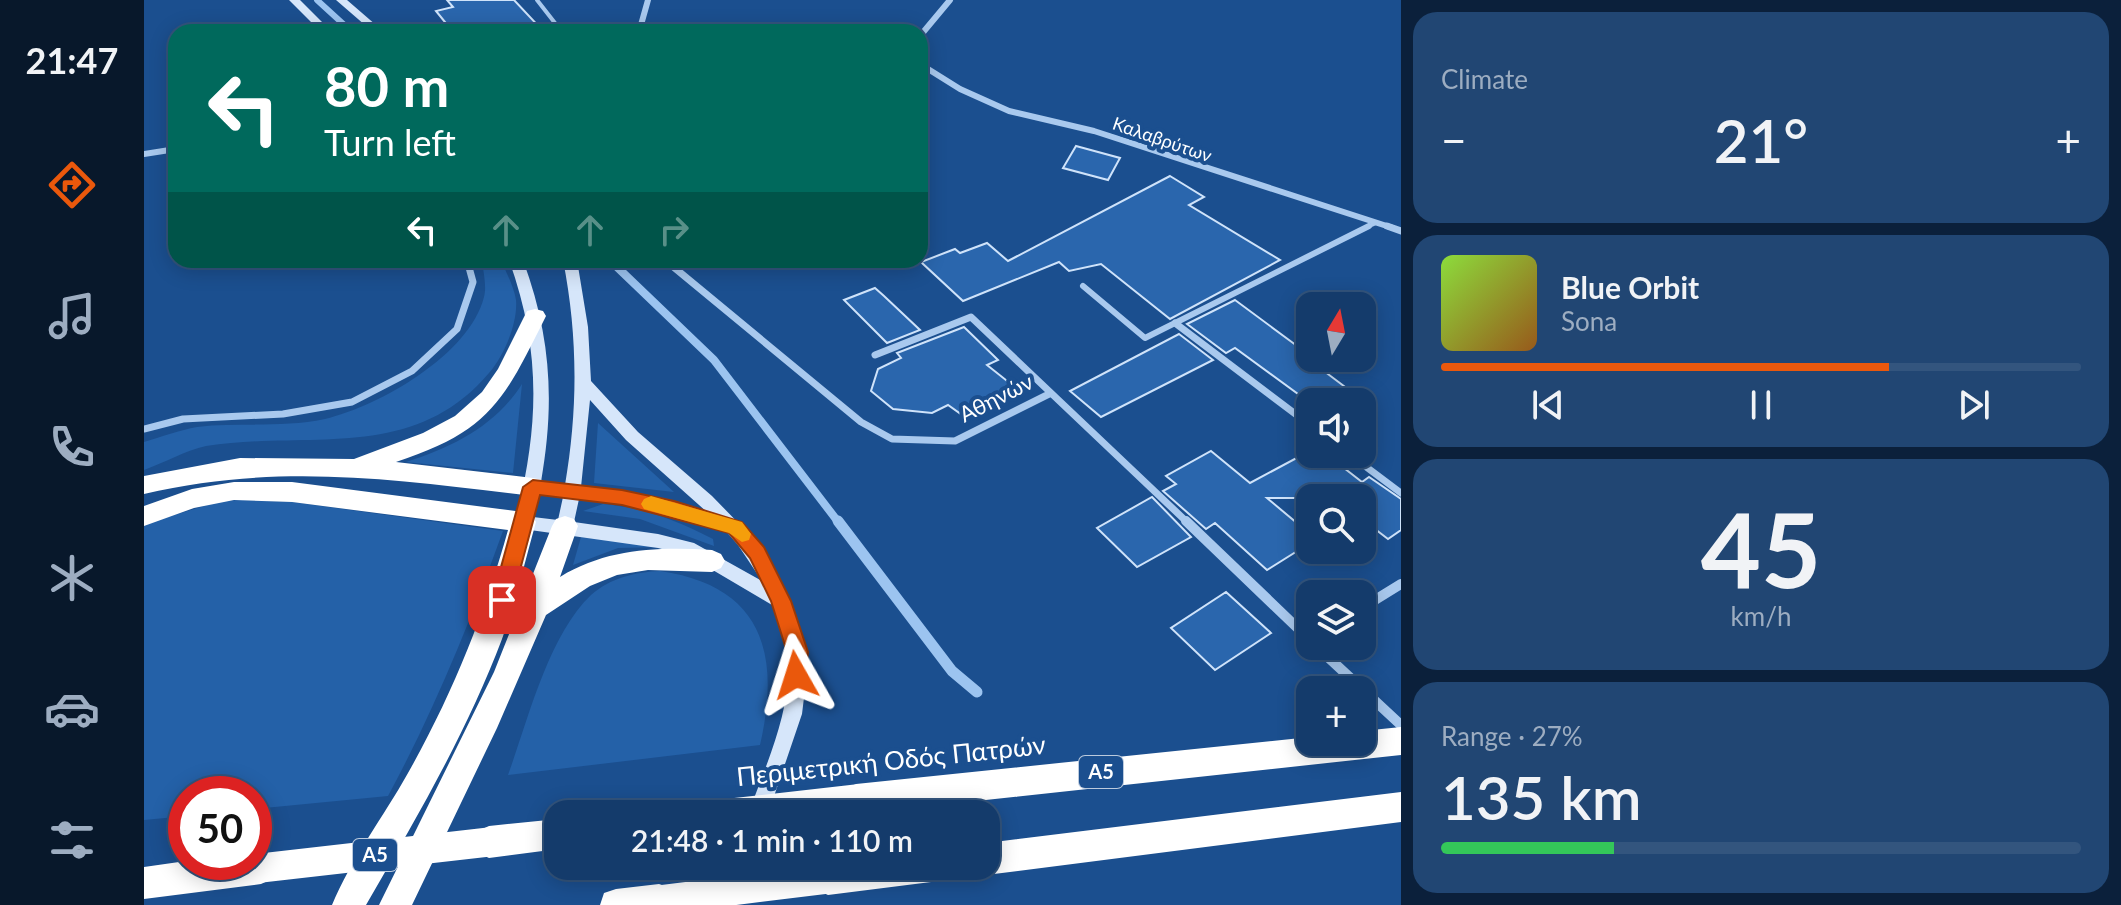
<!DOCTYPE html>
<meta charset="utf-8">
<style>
:root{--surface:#143b6b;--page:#214673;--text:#f1f3f6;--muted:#9dadc1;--line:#33557e;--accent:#ea580c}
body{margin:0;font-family:Lato,sans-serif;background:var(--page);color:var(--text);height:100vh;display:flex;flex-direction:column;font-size:30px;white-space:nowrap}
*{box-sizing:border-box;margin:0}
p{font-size:26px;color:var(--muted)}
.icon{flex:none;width:44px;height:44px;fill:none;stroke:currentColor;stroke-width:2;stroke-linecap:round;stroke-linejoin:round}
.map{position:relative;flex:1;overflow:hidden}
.side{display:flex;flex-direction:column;gap:12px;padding:12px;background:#0b203b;width:720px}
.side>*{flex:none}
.guide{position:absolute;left:24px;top:24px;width:760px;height:244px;border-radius:24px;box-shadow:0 4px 20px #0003,0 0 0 2px var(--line);background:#00695c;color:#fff;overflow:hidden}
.needle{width:52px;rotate:10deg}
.controls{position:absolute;left:1152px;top:292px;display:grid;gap:16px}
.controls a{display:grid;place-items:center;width:80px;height:80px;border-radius:16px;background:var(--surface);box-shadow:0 4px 20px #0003,0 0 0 2px var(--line);font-size:40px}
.speed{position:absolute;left:24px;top:776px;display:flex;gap:16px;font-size:40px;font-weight:700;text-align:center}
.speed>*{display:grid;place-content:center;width:104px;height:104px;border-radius:50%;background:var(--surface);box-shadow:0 4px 20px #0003,0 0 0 2px var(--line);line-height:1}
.speed .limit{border:12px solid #d22;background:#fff;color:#111}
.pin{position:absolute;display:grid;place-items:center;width:68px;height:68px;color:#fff;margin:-34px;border-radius:16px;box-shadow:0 4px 12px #0006}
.me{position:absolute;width:88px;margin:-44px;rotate:354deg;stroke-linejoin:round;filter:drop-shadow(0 0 6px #0008)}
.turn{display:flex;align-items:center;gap:28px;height:168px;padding:0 24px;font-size:36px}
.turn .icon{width:104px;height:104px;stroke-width:2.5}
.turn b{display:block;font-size:56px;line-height:68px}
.lanes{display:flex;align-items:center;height:76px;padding:0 24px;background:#0003;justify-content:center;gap:40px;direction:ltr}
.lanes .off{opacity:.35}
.big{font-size:60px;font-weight:600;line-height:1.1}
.side .widget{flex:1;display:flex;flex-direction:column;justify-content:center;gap:12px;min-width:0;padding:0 28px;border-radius:24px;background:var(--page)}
.side .dial{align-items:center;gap:0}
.dial b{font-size:104px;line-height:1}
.song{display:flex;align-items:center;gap:24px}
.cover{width:96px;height:96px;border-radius:12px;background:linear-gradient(135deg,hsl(90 70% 55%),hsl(30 70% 35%))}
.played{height:8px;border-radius:4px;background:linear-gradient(90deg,var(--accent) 70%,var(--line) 70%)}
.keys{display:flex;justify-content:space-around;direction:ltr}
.heat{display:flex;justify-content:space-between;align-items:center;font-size:44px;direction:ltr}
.charge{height:12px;border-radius:6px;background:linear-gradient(90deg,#34c759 27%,var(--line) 0)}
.trip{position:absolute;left:400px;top:800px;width:456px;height:80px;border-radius:24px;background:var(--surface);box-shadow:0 4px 20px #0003,0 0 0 2px var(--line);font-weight:600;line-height:80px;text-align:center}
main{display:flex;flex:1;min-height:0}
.tabs{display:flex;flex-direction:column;width:144px;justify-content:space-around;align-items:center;background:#08182b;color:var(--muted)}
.tabs .icon{width:56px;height:56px}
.tabs .on{color:var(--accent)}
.tabs b{font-size:36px;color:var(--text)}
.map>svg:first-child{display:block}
</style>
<main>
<nav class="tabs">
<b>21:47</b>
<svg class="icon on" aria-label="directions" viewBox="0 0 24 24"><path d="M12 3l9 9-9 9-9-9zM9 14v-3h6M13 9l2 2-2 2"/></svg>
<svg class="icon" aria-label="music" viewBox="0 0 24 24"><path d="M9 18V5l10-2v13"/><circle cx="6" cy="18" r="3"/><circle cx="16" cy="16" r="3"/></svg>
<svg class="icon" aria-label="phone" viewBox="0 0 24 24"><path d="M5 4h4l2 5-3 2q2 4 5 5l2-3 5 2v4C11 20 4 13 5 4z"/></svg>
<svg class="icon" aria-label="climate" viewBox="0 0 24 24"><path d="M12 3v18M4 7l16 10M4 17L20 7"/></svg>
<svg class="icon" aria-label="car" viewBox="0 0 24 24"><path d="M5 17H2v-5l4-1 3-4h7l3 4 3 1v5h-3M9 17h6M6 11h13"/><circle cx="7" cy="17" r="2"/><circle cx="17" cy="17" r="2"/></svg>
<svg class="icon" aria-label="filters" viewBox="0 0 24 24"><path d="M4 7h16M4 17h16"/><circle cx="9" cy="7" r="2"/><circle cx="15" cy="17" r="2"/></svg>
</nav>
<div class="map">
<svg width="1257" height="905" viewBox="0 0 1257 905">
<rect width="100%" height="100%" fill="#1b4f8f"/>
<path fill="#2461a8" d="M338,260H357C362,272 370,287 372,300C374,323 360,356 345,373C269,463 165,430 62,446C42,450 20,463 0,470V442C17,437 36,430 53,427C96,422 139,428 181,419C236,406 326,354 340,297C343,286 339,271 338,260Z
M378,384L369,473L262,462C309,447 351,426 378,384Z
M454,423L530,492L450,483Z
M98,500L148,502L359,531C326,622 290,711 244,796L110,809V794H42V816L0,820V524L77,501Z
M459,504C501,508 532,520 569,539L570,546L496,519L439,511Z
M437,537L516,547L474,548L429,565Z
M516,571C619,586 637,654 616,745L364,775C384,720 404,636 447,595C466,578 492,572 516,571Z"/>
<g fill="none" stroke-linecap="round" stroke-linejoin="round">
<path stroke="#9cc4f0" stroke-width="6" d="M173,0L208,32"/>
<path stroke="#9cc4f0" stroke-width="8" d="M473,267L570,360L695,523"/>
<path stroke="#9cc4f0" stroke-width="11" d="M694,521L808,671L833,692"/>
</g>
<path fill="#2a66ad" stroke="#cfe3fa" stroke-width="2" d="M303,0H370L400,32H309L292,11L309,7Z
M932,146L976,158L964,180L919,168Z
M1026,176L1060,197L1045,205L1136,260L1026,319L957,264L925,271L915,262L819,301L777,262L811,249L816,253L843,243L864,261Z
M731,288L740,296L776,330L743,343L700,300Z
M1091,300L1164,354L1160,356L1221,402H1165L1091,348L1082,353L1043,324Z
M820,327L854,360L843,365L872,388L821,417L804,405L788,413L749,409L727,391L734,369L757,358L753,353Z
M1035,334L1069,360L957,417L926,391Z
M1067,451L1106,483L1160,454H1182L1218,482L1225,477L1257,499V530L1244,539L1218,519V498H1123L1166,534V543L1123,570L1071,523L1062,529L1019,491L1032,484L1022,476Z
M1008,497L1047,537L993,567L953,528Z
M1082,592L1127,633L1071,670L1027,628Z"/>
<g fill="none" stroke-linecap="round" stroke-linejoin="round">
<path stroke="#a9c9ee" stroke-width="4" d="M393,0L418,32
M1221,228L1232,223"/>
<path stroke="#a9c9ee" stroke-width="6" d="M939,286L1001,338L1225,226"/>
<path stroke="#a9c9ee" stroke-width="6" d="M495,32L504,0
M652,32H695
M776,36L806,0
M776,64L816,89L865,111L950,131L1249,228
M0,154L32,149"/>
<path stroke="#a9c9ee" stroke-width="7" d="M1243,226L1257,231
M521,260L717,422L748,439L811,441L907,393L1044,523
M1031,323L1166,425
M731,355L827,317L907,393
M0,429L39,419L139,414L208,402L268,371L313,329L329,282L323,260
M1205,454L1257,493"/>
<path stroke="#a9c9ee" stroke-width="10" d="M1042,521L1166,640
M1218,608L1257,584
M1172,646L1257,725"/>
<path fill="#d6e6fa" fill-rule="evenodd" d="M145,0H156L188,32H177Z
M192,0H203L240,32H229Z
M365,260H379C407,336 411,402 397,482L421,485C434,409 434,336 419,260H433L444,327L447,381L494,432L568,496L606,535L637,583L659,640L663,673L658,714L624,814L605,812C623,761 650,707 643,651C642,635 634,620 628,605L545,556L514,548L379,529L373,527L371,522C395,428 398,352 365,260ZM446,400L482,440L564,513L478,492L437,487ZM394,494L419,497L414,520L389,517ZM435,499L478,504L581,530L594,545L618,581L550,543L514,534L430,522Z
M585,866H607L593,904L580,905L574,896Z"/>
<path fill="#fff" fill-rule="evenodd" d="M391,309L399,311L402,316C360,400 347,431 252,462L389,478L398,480L401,487L398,494L389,496C251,480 138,462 0,494V476L96,458L210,459L279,433L311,416L338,392L354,369L383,311Z
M90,482H148L379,512L388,515L392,522C381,561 372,601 358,639C323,732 272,819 222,905H188C207,859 240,816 264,773C308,695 340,616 364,530L148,502L90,500L50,508L0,526V506L48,489Z
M421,516L430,519L434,526L416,577C464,548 514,547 568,550L577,554L581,561L577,568L568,572L504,570L473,575L446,586L402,615L353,728L268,905H235L350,672L408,526L412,519Z
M1257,727V755L712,814L701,809L697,799L701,789L712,784L1166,737V742H1218V731Z
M1257,792V822L842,875L831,870L829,866H842V843Z
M414,819V849L345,858L334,853L329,842L334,831L345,826Z
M117,852L128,857L133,868L128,879L117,884L0,899V867L42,861L110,862V853Z
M676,866H803L798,877L787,882L684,895L673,890L668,879Z
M515,884L527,888L531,900L529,905H456L460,893L472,889Z"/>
<path stroke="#fff" stroke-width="29" d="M578,814L712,799
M117,868L345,842
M515,900L684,879"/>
</g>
<path fill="#ea580c" stroke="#983908" stroke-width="2" d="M389,480L478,490L530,501L598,522L620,547L647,601L664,652L660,682L652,685L644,682L641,675L643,652L627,601L606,558L585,533L478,505L396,495L368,600L365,606L358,608L351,606L348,600L379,487Z"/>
<path fill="#f59e0b" d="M507,496L598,522L607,534L605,540L598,542L585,533L500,509L497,504L500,499Z"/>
<g text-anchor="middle" stroke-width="8" stroke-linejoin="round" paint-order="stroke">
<g font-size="18" fill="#fff" stroke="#1b4f8f">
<text transform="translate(1018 140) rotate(19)" y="6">Καλαβρύτων</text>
</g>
<g fill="#1b4f8f" stroke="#bbcadd" stroke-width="2">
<rect x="935" y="756" width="44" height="32" rx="6"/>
<rect x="209" y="839" width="44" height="32" rx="6"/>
</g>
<g font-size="20" font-weight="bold" fill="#fff">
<text x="957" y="779">Α5</text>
<text x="231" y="862">Α5</text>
</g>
<g font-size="22" fill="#fff" stroke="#1b4f8f">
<text transform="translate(852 398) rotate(-27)" y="8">Αθηνών</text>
</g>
<g font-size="26" fill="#fff" stroke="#1b4f8f">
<text transform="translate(747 761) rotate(-6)" y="9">Περιμετρική Οδός Πατρών</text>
</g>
</g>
</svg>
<div class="controls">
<a><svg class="needle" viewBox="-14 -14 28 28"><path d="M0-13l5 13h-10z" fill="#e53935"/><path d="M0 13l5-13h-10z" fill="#9dadc1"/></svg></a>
<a><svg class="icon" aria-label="sound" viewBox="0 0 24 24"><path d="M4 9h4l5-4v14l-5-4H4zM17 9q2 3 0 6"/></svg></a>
<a><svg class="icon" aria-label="search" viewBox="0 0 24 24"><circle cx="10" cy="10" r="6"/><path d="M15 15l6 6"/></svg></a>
<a><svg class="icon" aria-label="layers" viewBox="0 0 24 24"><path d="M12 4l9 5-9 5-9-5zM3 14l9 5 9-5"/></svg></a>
<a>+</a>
</div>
<div class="speed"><div class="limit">50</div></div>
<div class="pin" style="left:358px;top:600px;background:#d93025"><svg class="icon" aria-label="arrive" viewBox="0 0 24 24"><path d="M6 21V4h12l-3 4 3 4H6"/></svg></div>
<svg class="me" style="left:652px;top:675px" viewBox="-20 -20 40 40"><path d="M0-17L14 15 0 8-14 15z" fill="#ea580c" stroke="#fff" stroke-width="4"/></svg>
<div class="trip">21:48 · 1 min · 110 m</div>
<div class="guide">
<div class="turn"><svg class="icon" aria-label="left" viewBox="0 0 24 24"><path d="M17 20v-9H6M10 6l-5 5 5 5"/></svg><div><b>80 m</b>Turn left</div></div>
<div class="lanes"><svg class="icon" aria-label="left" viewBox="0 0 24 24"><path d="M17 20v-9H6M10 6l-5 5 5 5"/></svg><svg class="icon off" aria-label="ahead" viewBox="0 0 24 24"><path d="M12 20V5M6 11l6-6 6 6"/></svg><svg class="icon off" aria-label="ahead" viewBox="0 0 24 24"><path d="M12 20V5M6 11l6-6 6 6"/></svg><svg class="icon off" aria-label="right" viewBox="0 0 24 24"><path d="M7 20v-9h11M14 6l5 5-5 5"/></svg></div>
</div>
</div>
<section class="side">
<div class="widget"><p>Climate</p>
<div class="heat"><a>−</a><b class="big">21°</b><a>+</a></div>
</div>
<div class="widget">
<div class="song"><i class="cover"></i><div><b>Blue Orbit</b><p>Sona</p></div></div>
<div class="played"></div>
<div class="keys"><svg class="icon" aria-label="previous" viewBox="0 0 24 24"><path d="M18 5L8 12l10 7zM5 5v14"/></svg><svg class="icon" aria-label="pause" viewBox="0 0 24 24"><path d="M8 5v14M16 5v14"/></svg><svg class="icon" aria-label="next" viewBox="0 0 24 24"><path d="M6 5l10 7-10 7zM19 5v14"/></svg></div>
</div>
<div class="widget dial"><b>45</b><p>km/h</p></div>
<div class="widget"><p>Range · 27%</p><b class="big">135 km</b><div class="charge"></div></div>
</section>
</main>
